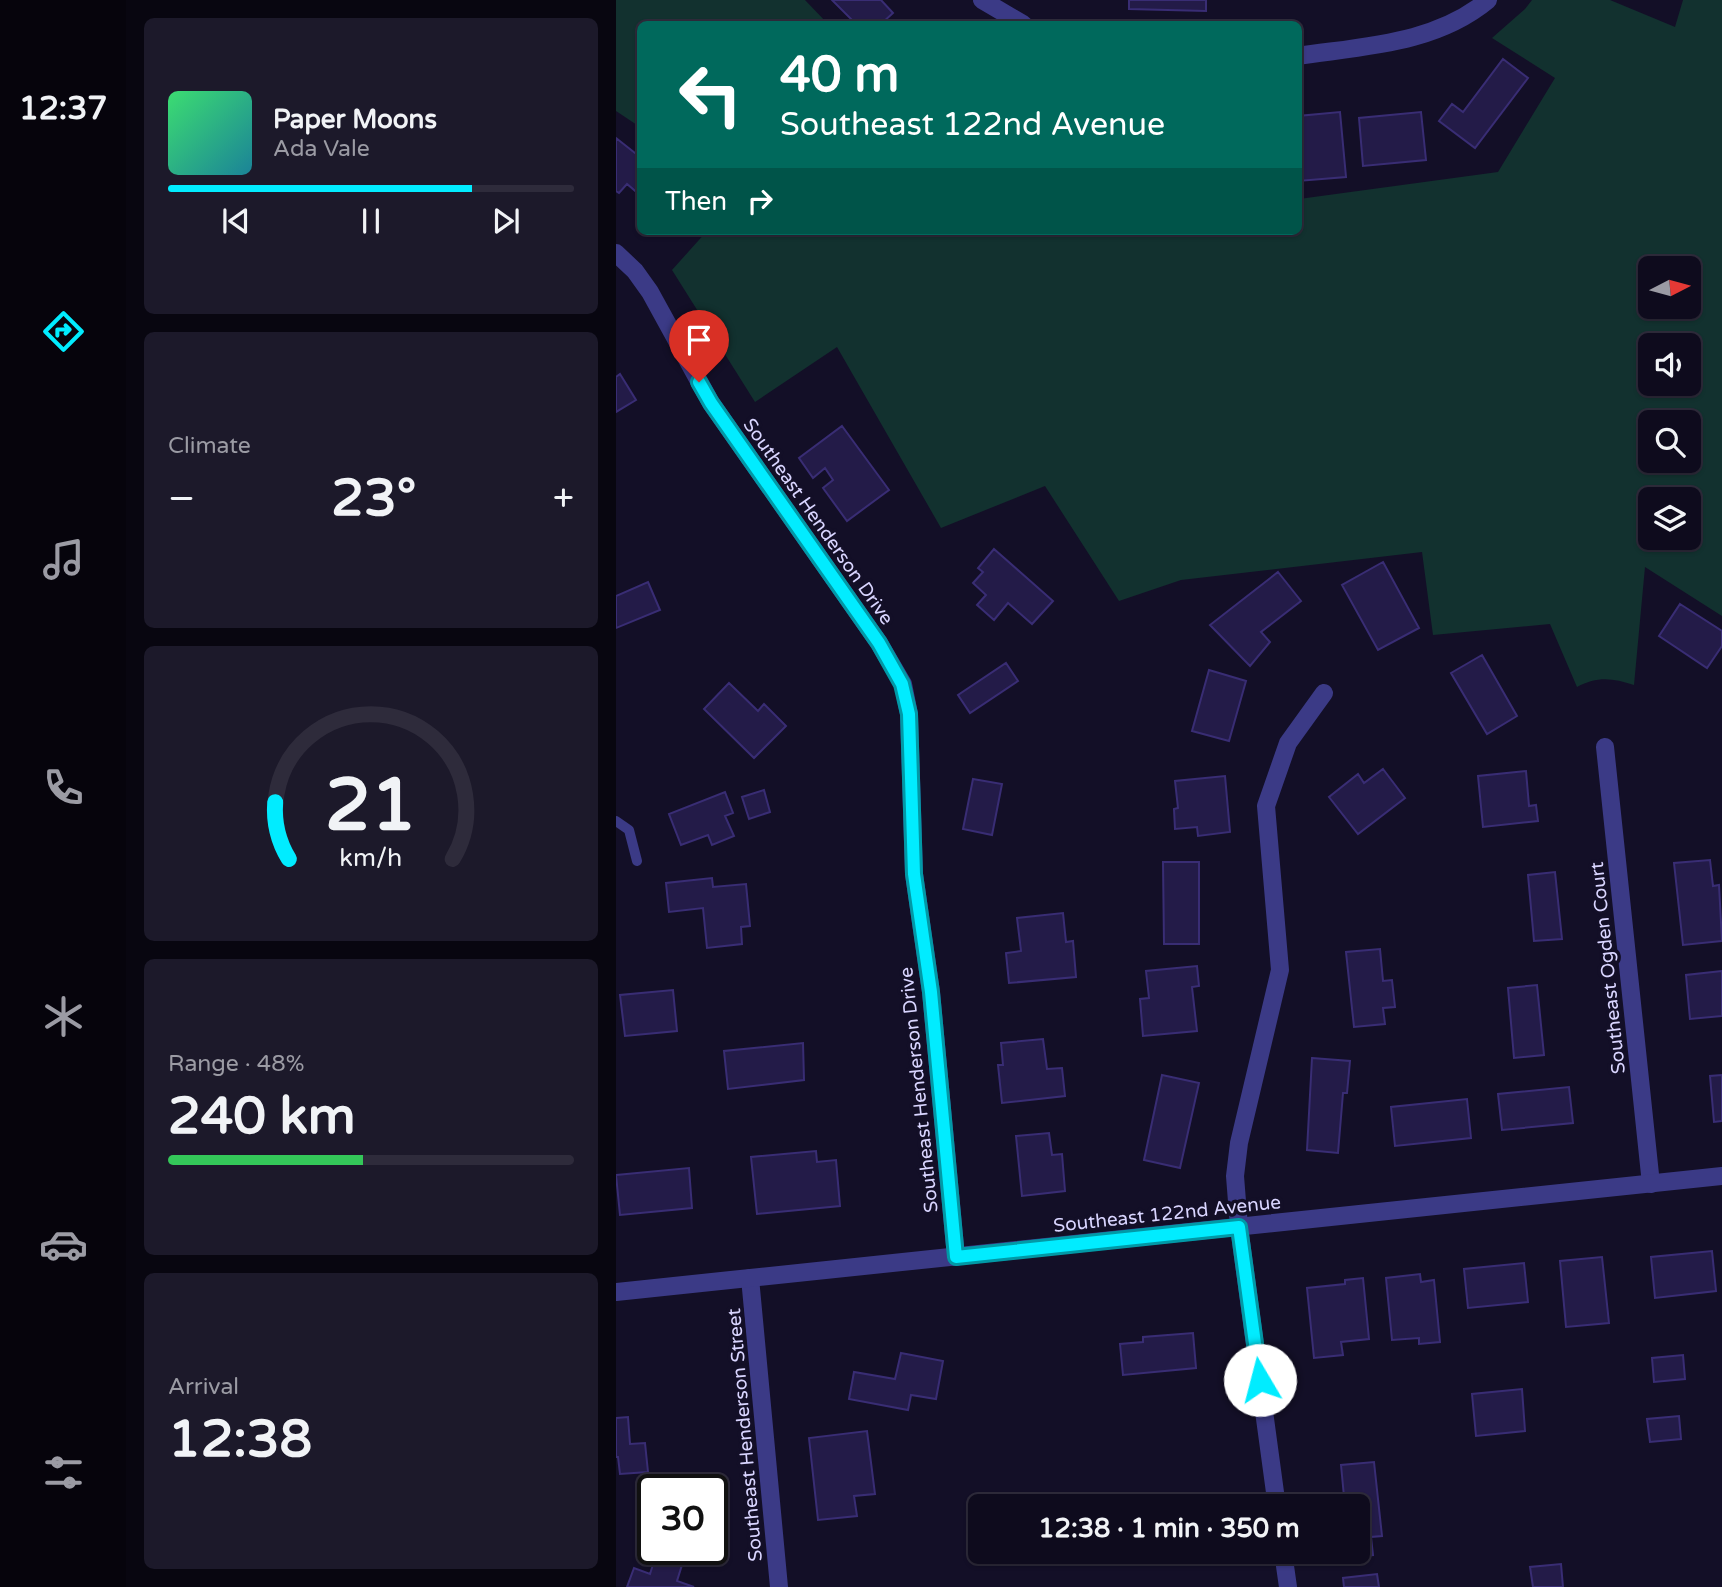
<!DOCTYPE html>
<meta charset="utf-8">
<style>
:root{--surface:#0e0b1d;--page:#1c192a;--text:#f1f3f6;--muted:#9b9ba4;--line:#2e2b3b;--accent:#01ecff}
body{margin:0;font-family:"Varela Round",sans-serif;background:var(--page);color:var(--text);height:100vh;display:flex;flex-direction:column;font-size:26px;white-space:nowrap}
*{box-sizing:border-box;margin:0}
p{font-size:23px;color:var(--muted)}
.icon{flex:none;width:38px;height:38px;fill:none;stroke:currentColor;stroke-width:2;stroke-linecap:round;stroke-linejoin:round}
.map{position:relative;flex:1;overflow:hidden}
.details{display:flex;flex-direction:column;gap:18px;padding:18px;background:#080610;width:490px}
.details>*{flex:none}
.hud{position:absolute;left:21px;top:21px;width:665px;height:214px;border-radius:10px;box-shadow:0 2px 5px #0004,0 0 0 2px var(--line);background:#00695c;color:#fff;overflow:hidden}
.needle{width:46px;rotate:84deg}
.fabs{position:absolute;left:1022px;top:256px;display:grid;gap:14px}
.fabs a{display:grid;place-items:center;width:63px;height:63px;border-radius:10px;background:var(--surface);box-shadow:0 2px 5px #0004,0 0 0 2px var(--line);font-size:35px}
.speed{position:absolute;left:21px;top:1474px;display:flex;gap:14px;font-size:35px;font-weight:700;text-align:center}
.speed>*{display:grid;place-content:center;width:91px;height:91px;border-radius:50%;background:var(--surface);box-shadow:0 2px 5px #0004,0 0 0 2px var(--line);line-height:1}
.speed .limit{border:4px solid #111;border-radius:10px;background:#fff;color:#111}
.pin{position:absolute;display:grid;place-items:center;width:60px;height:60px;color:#fff;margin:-72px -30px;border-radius:50% 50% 50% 0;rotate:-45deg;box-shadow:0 0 7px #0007}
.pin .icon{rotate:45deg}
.me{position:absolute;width:77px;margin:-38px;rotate:352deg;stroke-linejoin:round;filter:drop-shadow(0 0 5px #0008)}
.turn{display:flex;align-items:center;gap:24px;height:147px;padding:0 28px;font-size:32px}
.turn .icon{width:91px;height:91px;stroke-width:2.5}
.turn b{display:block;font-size:49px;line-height:60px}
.then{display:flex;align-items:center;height:66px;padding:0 28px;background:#0003;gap:14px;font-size:26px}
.big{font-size:52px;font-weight:700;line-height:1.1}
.details .widget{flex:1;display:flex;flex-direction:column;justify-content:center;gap:10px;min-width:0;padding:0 24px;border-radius:10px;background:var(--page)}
.details .dial{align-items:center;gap:0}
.dial svg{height:182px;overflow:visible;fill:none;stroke:var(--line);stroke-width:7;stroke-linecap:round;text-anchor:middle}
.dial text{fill:var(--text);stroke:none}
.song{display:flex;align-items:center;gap:21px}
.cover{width:84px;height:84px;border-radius:10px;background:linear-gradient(135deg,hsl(140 70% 55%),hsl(190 70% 35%))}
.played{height:7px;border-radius:4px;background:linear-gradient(90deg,var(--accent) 75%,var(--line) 75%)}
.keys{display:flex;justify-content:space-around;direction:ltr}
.heat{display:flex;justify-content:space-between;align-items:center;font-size:38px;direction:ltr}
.charge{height:10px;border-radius:5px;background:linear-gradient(90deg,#34c759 48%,var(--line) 0)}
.trip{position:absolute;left:352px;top:1494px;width:402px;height:70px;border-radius:10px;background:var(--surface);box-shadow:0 2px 5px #0004,0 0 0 2px var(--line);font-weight:700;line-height:70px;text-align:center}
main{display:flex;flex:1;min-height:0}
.tabs{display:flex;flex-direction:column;width:126px;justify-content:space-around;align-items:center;background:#06040c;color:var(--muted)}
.tabs .icon{width:49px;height:49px}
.tabs .active{color:var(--accent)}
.tabs b{font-size:32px;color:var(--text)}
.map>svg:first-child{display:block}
</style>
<main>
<nav class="tabs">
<b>12:37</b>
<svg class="icon active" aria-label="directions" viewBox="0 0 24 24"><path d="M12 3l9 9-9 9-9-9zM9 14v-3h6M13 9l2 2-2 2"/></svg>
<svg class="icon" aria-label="music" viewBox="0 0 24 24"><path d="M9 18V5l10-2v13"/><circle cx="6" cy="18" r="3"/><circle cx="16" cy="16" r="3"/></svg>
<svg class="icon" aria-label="phone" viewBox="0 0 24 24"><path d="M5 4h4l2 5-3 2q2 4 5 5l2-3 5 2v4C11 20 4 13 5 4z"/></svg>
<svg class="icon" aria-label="climate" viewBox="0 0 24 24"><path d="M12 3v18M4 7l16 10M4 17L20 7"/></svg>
<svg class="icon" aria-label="car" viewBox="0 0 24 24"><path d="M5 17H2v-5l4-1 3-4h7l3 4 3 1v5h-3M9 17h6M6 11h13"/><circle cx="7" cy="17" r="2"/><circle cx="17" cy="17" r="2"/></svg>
<svg class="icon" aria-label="filters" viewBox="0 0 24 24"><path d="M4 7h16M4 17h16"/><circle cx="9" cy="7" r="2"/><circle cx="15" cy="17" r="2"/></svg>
</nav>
<section class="details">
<div class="widget">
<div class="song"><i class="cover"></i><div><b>Paper Moons</b><p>Ada Vale</p></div></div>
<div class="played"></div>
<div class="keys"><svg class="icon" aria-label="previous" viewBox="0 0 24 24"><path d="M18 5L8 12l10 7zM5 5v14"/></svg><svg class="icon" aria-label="pause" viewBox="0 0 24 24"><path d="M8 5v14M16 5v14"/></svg><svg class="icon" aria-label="next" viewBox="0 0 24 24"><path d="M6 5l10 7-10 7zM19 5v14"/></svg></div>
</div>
<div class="widget"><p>Climate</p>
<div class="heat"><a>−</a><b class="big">23°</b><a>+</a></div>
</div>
<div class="widget dial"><svg viewBox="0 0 100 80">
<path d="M14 69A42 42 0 1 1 86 69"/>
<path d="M14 69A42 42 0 0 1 8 44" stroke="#01ecff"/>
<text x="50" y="56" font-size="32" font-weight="700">21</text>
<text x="50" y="72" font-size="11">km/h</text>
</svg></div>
<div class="widget"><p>Range · 48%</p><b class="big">240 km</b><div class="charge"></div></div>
<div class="widget"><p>Arrival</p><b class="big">12:38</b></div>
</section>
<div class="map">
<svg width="1106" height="1587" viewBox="0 0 1106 1587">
<rect width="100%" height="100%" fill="#130f27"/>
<path fill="#12312f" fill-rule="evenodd" d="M0,0H189L212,24H24V127L0,111Z
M916,0H994L1059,27L1067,0H1106V616L1029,567L1018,685C997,678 981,676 961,687L934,624L817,635L806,552L565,580L503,601L429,486L325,528L221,347L139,402L56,270L91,231H682L683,199L882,172L939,78L876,38L909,9ZM1034,268H1073V306H1034ZM1034,345H1073V383H1034ZM1034,422H1073V460H1034ZM1034,499H1073V537H1034Z"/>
<path fill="#231b48" stroke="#392d74" stroke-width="2" d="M216,0H265L277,13L265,24H240Z
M513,0H590V11L513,9Z
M887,59L912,78L859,148L823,121L836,104L847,112Z
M724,112L730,177L682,181V116Z
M805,112L810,160L747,166L743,118Z
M0,138L24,157V195L11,184L3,193L0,191Z
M4,374L20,400L0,412V377Z
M226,426L273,490L231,521L207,488L217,480L209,468L197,478L183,458Z
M378,549L437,601L416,624L392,603L378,620L361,605L370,595L357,583L367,572L362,568Z
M767,562L803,628L762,650L726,585Z
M662,572L685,601L645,632L654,642L634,666L594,625Z
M32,582L44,610L0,628V596Z
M1064,604L1106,631V646L1091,668L1043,636Z
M866,655L901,716L871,734L835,673Z
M390,663L402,681L354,713L342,695Z
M593,670L630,681L613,741L576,731Z
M113,683L142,711L148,704L170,726L138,758L88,709Z
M767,769L789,798L742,834L713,797L742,774L748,783Z
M910,771L913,806L920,805L922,821L867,827L862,776Z
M609,776L614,832L582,836L581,827L559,829L558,809L562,808L559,781Z
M357,779L386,784L376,835L347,829Z
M148,790L154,812L133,819L126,797Z
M109,792L117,813L109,816L118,836L96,845L92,835L65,845L53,814Z
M1094,860L1097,886L1103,885L1106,941L1067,945L1058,863Z
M547,862H583V944H548Z
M939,872L946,939L918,941L912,875Z
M96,878L97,887L130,884L134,926L125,927L126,944L91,948L87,908L53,912L50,883Z
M447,913L450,942L457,941L460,977L393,983L390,953L405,951L401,918Z
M764,949L767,981L776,980L779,1007L767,1008L769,1024L738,1027L730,952Z
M581,966L583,986L576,987L581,1031L527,1036L524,999L533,998L530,971Z
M1106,971V1016L1074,1019L1070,975Z
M921,985L928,1055L898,1058L892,988Z
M57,990L61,1031L9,1036L4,995Z
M427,1039L431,1069L446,1068L449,1096L386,1103L382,1065H387L385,1043Z
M187,1043L188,1080L112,1089L108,1051Z
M696,1058L734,1061L731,1093H727L722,1153L691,1150Z
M546,1075L583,1083L564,1168L528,1160Z
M1106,1075V1121L1098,1122L1094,1076Z
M953,1087L957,1123L886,1130L882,1094Z
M851,1099L855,1138L779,1146L775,1107Z
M433,1133L436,1155L446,1154L449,1191L406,1196L400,1136Z
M200,1151L201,1162L220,1160L224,1206L141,1214L135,1157Z
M73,1168L76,1208L4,1215L0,1175Z
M1096,1251L1100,1291L1039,1298L1035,1257Z
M986,1257L993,1323L950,1327L944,1261Z
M908,1263L912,1302L852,1308L848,1269Z
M804,1274L805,1282L818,1280L824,1342L803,1344V1338L776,1340L770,1278Z
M747,1278L753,1339L725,1342L727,1355L698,1358L691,1288L729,1284V1280Z
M577,1333L580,1368L507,1375L504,1344L527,1342V1337Z
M285,1353L327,1361L320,1399L295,1395L292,1410L233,1399L238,1372L279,1379Z
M1067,1355L1069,1379L1038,1382L1036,1358Z
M906,1389L909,1431L860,1436L856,1394Z
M1063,1416L1065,1439L1034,1442L1031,1419Z
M12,1417L14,1444L29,1443L32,1472L4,1474L2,1457H0V1418Z
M251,1431L259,1494L238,1496L241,1516L202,1520L193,1438Z
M758,1462L766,1536L755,1537L757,1555L724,1558L723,1552H742V1507H729L725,1465Z
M583,1494L585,1507H519V1501Z
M42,1549H71L61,1581L78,1587H11L18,1568L34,1574Z
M945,1564L947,1587H917L914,1567Z
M761,1574L763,1587H728L727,1578Z"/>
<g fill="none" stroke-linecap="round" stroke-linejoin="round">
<path stroke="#3b3a86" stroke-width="10" d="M0,821L13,830L21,861"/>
<path stroke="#3b3a86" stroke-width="18" d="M366,0L407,24
M682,56C748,46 819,44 872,0
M0,253L19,271L34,292L95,403L263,643L287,684L293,714L298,874L315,992L340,1257
M989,747L1035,1184
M134,1278L163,1587
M661,1507L623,1227L619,1176L623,1143L664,970L650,806L672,743L708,693
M667,1552L672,1587"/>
<path stroke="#3b3a86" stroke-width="18" d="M0,1292L1106,1176"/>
</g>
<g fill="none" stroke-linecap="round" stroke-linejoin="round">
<defs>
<path id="route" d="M83,382L95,403L263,643L286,684L293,714L298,874L315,992L340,1257L623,1227L644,1380"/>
</defs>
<use href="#route" stroke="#0199a6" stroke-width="18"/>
<use href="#route" stroke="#01ecff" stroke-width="12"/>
</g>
<g text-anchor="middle" stroke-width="7" stroke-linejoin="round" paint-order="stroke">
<g font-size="19" fill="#d9d5ff" stroke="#130f27">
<text transform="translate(203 521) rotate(55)" y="7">Southeast Henderson Drive</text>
<text transform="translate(991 968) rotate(-96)" y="7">Southeast Ogden Court</text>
<text transform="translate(302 1090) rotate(-96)" y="7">Southeast Henderson Drive</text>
<text transform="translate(551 1213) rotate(-6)" y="7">Southeast 122nd Avenue</text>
<text transform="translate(128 1435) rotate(-95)" y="7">Southeast Henderson Street</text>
</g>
</g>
</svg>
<div class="fabs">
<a><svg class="needle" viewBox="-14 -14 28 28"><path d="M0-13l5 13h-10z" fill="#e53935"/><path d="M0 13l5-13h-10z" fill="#9b9ba4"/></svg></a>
<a><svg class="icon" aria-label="sound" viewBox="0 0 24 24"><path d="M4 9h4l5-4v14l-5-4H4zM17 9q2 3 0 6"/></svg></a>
<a><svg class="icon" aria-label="search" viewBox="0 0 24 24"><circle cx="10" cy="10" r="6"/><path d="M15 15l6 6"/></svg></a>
<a><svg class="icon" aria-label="layers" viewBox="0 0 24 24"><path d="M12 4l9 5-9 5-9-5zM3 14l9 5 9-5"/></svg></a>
</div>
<div class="speed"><div class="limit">30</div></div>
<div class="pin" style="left:83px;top:382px;background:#d93025"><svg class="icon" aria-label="arrive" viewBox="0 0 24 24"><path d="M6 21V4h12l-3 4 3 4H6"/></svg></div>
<svg class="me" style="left:644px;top:1380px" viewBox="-20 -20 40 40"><circle r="19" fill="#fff"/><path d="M0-13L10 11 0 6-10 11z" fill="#01ecff"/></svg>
<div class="trip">12:38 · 1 min · 350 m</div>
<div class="hud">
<div class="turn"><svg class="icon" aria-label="left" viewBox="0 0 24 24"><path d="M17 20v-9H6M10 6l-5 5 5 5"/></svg><div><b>40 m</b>Southeast 122nd Avenue</div></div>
<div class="then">Then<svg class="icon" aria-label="right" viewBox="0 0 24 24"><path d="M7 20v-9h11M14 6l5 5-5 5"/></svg></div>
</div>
</div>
</main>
